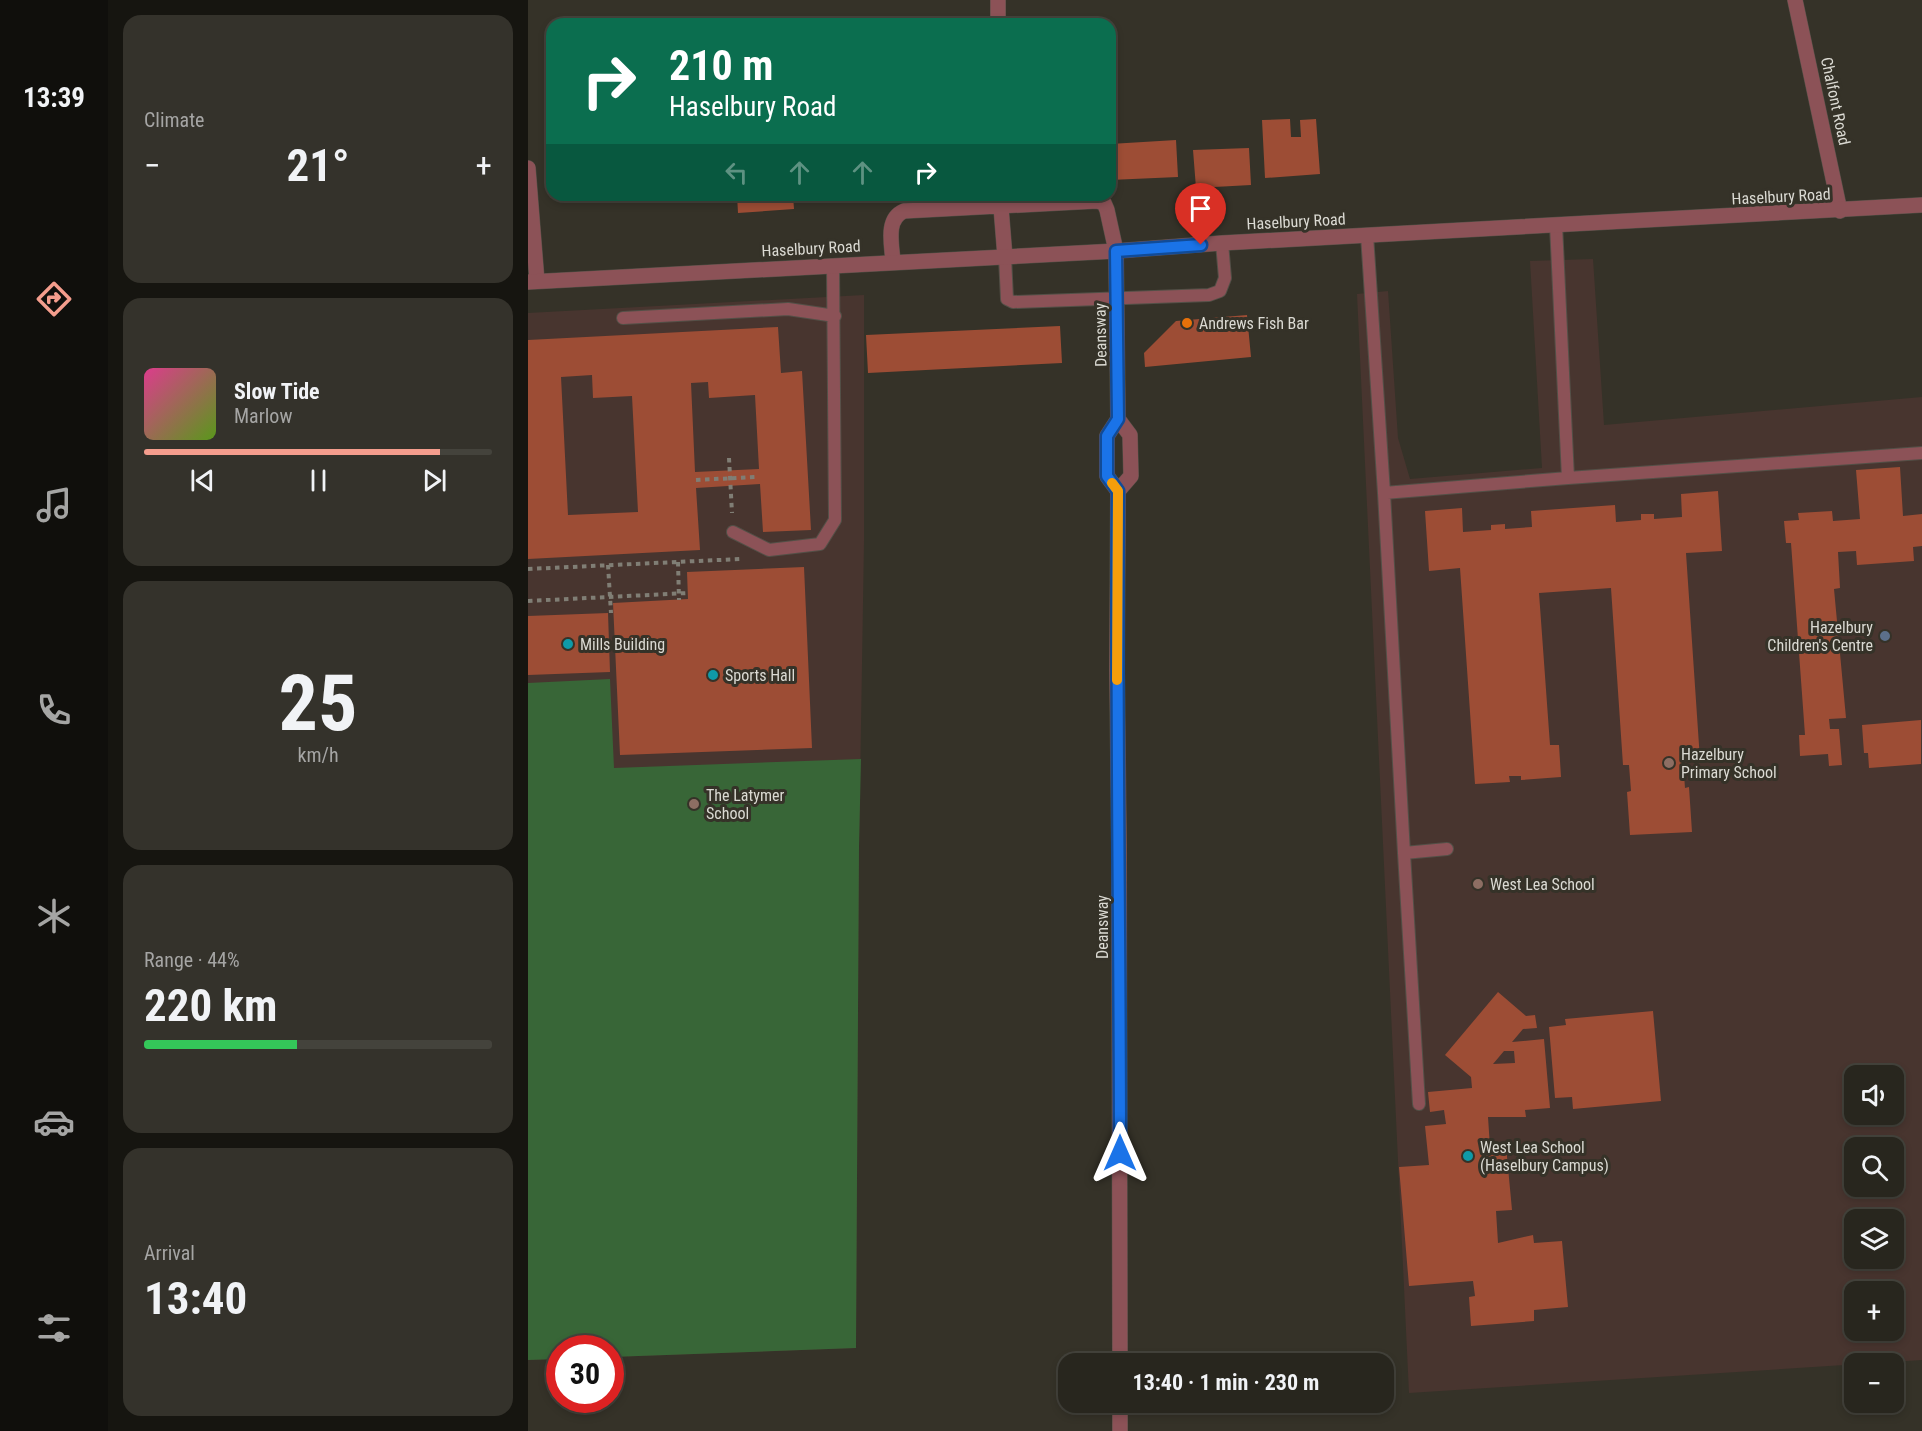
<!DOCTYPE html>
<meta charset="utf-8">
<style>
:root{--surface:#28261e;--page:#34322b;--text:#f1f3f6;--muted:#a5a5a4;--line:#44433c;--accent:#f49d8d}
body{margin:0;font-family:"Roboto Condensed",sans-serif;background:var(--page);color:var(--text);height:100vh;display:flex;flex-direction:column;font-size:22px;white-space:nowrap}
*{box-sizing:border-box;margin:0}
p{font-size:20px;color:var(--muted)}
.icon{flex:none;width:33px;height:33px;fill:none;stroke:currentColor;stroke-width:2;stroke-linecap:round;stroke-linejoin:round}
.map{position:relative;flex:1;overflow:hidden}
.drawer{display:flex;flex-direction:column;gap:15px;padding:15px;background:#161510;width:420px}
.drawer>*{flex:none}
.guide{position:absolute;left:18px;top:18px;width:570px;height:183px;border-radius:18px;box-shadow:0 3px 9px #0003,0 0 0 2px var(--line);background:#0b6e4f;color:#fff;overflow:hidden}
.tools{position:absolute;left:1316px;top:1065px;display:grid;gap:12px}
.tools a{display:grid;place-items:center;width:60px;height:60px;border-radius:12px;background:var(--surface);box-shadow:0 3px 9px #0003,0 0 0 2px var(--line);font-size:30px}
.speed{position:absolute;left:18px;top:1335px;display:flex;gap:12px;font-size:30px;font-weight:700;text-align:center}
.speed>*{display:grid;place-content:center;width:78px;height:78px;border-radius:50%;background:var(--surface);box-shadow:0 3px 9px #0003,0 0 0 2px var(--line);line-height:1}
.speed .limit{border:9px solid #d22;background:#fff;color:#111}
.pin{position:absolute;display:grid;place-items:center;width:51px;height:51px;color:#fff;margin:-62px -26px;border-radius:50% 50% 50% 0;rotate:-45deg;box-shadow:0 0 6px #0007}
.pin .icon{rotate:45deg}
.me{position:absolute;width:66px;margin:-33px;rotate:0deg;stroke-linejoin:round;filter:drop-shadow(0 0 4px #0008)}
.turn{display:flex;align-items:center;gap:21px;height:126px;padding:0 24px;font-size:27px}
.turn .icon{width:78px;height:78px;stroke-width:2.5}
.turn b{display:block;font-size:42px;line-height:51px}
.lanes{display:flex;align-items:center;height:57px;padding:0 24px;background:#0003;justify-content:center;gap:30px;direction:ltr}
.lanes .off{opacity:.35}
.big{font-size:45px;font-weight:700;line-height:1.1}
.drawer .tile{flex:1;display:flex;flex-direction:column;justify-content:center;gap:9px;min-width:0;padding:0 21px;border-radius:18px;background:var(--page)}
.drawer .dial{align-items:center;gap:0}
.dial b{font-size:78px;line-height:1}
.song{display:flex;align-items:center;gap:18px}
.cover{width:72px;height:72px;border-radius:9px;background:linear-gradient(135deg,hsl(330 70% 55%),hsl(90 70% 35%))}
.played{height:6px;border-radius:3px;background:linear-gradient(90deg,var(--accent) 85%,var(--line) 85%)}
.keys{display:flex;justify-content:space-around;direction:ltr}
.heat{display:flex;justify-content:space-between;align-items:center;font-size:33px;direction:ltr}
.charge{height:9px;border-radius:4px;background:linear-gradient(90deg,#34c759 44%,var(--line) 0)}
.trip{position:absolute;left:530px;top:1353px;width:336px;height:60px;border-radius:18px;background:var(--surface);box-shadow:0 3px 9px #0003,0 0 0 2px var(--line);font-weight:700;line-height:60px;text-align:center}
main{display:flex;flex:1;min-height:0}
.menu{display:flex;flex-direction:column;width:108px;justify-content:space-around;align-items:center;background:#100f0c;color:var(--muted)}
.menu .icon{width:42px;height:42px}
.menu .active{color:var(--accent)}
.menu b{font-size:27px;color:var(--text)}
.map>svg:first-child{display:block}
</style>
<main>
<nav class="menu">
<b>13:39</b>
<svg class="icon active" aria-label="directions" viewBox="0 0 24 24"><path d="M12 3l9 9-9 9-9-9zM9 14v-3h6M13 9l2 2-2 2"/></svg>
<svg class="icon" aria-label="music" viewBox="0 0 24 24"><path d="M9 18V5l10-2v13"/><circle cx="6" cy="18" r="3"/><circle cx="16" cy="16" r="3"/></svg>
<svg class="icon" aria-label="phone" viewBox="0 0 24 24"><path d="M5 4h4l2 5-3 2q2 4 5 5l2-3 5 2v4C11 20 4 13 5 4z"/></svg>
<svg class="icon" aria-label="climate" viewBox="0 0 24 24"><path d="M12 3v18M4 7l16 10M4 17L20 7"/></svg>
<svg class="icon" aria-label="car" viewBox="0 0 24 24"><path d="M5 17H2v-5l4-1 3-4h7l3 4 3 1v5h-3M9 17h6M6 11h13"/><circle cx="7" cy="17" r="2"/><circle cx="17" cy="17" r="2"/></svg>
<svg class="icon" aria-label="filters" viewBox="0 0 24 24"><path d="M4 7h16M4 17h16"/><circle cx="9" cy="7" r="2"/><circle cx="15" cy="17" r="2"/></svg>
</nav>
<section class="drawer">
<div class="tile"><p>Climate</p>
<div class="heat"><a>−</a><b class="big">21°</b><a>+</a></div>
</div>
<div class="tile">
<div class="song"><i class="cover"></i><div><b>Slow Tide</b><p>Marlow</p></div></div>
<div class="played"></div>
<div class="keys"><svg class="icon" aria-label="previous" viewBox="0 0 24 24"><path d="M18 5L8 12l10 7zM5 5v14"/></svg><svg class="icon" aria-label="pause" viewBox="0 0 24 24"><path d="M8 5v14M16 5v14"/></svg><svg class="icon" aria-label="next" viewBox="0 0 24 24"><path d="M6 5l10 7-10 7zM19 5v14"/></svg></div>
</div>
<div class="tile dial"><b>25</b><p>km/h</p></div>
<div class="tile"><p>Range · 44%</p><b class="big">220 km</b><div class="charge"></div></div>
<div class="tile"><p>Arrival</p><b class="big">13:40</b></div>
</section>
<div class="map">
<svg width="1394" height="1431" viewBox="0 0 1394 1431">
<rect width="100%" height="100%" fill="#353228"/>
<path fill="#48352f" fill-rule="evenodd" d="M1065,259L1076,425L1394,397V1360L881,1393L829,294L860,291L870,438L882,479L1014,468L1002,261ZM1326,1076H1365V1114H1326ZM1326,1148H1365V1186H1326ZM1326,1220H1365V1258H1326ZM1326,1292H1365V1330H1326Z
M336,295V541L331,848L328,1348L83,1357L82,1348H32L31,1359L0,1360V313Z"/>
<path fill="#386637" d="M82,679L86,768L333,759L331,848L328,1348L83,1357L82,1348H32L31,1359L0,1360V683Z"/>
<path fill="#9d4d35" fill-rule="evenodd" d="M762,119L763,137H773L772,120L788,119L792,174L737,178L734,120Z
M648,140L650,177L582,180V144Z
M721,148L723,185L668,188L665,150Z
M209,195H265L266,209L210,213Z
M719,315L723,357L617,367L616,353L648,321Z
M532,326L534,363L340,373L338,335Z
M250,327L253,373L274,371L283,530L235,532L232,484L168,488L172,550L0,559V340ZM64,375L65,398L104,396L110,512L40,515L33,377ZM180,382L181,398L227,395L231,469L167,472L163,383Z
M1372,467L1375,516L1394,514V546L1385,547L1386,561L1329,565L1328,551L1310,552L1312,588L1306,589L1318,718L1301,719L1302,729H1311L1314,765L1301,766L1300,754L1272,756L1271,735H1277L1263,543H1258L1256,521L1271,520L1270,513L1304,511L1305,521L1332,519L1328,470Z
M1190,491L1194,551L1158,553L1172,760L1155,761L1157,788L1161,787L1164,832L1102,835L1099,792L1103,791L1101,765H1095L1083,588L1011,593L1022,745H1031L1033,777L993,780V776H981L982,782L947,784L932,568L901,571L897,511L934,508L935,532L963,530V525L977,524V529L1004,527L1003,511L1087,505L1088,522L1113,520V514H1126V519L1154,517L1153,494Z
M276,567L284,748L92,755L85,603L160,599L159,572Z
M80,613L82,672L0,675V616Z
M1393,720V764L1341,768L1340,753H1336L1334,725Z
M970,992L998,1016L1007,1015L1009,1028L995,1029L984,1042L1016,1039L1022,1108L997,1110L998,1117H960L962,1147L978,1146L984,1210L968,1211L970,1243L1005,1235L1006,1243L1034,1241L1040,1307L1006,1310V1321L943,1326L941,1297L947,1296L945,1281L881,1286L871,1167L901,1165L897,1126L918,1124L916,1110L902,1112L900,1092L944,1088L943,1077L917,1055ZM976,1051H986L987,1063L965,1064Z
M1125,1011L1133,1101L1045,1109L1044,1097L1027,1098L1021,1027L1038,1025L1037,1019Z"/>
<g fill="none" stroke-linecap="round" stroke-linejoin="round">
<defs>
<path id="service" d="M839,235L856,493
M477,257L479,299L485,302L681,295L692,291L697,278L694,243
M95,318L260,309L307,316
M1040,478L1394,453
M205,532L241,550L292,544L307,520L305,265
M919,849L876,853L856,493L1040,478L1028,225
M876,853L891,1104"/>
<path id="minor" d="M470,0V24
M1267,0L1312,211
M0,168L9,281
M472,195L477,257
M365,262C364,245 357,219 376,211L569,201L576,203L579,210L588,251L590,419L579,436V476L590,491L589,671L591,844L592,1364
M590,491L603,476L602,435L590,419
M592,1431V1402"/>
<path id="tertiary" d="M0,282L588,251L694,243L1394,205"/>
</defs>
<use href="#service" stroke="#535047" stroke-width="14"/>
<use href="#minor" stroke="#535047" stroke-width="16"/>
<use href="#tertiary" stroke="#535047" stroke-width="16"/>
<path stroke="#807e75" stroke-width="4" stroke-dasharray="4.5 4.5" stroke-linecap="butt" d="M201,458L204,513
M168,480L227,477
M150,562L151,600
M80,565L83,613
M0,569L212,559
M0,601L160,593"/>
<use href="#service" stroke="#8c5257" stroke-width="12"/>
<use href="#minor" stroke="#8c5257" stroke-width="15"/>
<use href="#tertiary" stroke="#8c5257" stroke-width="15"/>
</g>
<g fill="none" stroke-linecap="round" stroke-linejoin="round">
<defs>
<path id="route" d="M592,1153C592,932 588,712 590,491L579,476V436L590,419L588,251L673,245"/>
</defs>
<use href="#route" stroke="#114b97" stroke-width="15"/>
<use href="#route" stroke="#1a73e8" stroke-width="10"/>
<path stroke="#f59e0b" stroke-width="10" d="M584,483L590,491L589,680"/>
</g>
<circle fill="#e8710a" stroke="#353228" stroke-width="2" cx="659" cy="323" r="6"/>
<circle fill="#5c6f8a" stroke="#353228" stroke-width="2" cx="1357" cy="636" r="6"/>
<g fill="#0f9aa8" stroke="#353228" stroke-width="2">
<circle cx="40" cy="644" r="6"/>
<circle cx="185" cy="675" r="6"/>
<circle cx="940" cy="1156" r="6"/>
</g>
<g fill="#8d6e63" stroke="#353228" stroke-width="2">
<circle cx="1141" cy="763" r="6"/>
<circle cx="166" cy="804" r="6"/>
<circle cx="950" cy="884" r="6"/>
</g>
<g text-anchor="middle" stroke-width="6" stroke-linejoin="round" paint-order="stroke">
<g font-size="16" fill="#dbdad3" stroke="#353228">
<text transform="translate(1308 101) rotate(78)" y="6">Chalfont Road</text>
<text transform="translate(1253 196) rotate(-3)" y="6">Haselbury Road</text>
<text transform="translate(768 221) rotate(-3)" y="6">Haselbury Road</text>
<text transform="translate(283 248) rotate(-3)" y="6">Haselbury Road</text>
<text transform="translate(572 335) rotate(-91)" y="6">Deansway</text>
<text transform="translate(574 927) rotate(-90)" y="6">Deansway</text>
</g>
<g font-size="16" fill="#dbdad3" stroke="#353228" text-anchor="start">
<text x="671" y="329">Andrews Fish Bar</text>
<text x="1345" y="633" text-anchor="end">Hazelbury<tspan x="1345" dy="18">Children's Centre</tspan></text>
<text x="52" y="650">Mills Building</text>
<text x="197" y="681">Sports Hall</text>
<text x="1153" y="760">Hazelbury<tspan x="1153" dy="18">Primary School</tspan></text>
<text x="178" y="801">The Latymer<tspan x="178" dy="18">School</tspan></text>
<text x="962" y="890">West Lea School</text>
<text x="952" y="1153">West Lea School<tspan x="952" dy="18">(Haselbury Campus)</tspan></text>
</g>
</g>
</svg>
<div class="tools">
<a><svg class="icon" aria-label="sound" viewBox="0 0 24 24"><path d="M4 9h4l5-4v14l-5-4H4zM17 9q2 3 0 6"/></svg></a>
<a><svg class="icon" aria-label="search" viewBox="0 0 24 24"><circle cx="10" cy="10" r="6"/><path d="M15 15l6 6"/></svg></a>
<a><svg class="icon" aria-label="layers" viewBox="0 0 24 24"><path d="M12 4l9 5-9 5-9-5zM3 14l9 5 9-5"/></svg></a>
<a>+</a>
<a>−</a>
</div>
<div class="speed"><div class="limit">30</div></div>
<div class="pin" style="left:673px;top:245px;background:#d93025"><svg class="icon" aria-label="arrive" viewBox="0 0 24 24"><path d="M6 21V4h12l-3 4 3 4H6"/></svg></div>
<svg class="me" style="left:592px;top:1153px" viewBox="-20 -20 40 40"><path d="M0-17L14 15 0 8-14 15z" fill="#1a73e8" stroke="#fff" stroke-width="4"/></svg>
<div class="trip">13:40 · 1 min · 230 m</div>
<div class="guide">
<div class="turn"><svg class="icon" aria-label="right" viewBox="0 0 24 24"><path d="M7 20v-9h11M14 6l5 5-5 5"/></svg><div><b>210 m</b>Haselbury Road</div></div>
<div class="lanes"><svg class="icon off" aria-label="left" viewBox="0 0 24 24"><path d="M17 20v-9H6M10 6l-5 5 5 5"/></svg><svg class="icon off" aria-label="ahead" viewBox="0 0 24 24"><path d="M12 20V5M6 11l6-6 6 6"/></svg><svg class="icon off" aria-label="ahead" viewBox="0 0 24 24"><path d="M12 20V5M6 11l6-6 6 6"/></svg><svg class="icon" aria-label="right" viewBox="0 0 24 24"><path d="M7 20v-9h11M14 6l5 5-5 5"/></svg></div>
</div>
</div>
</main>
